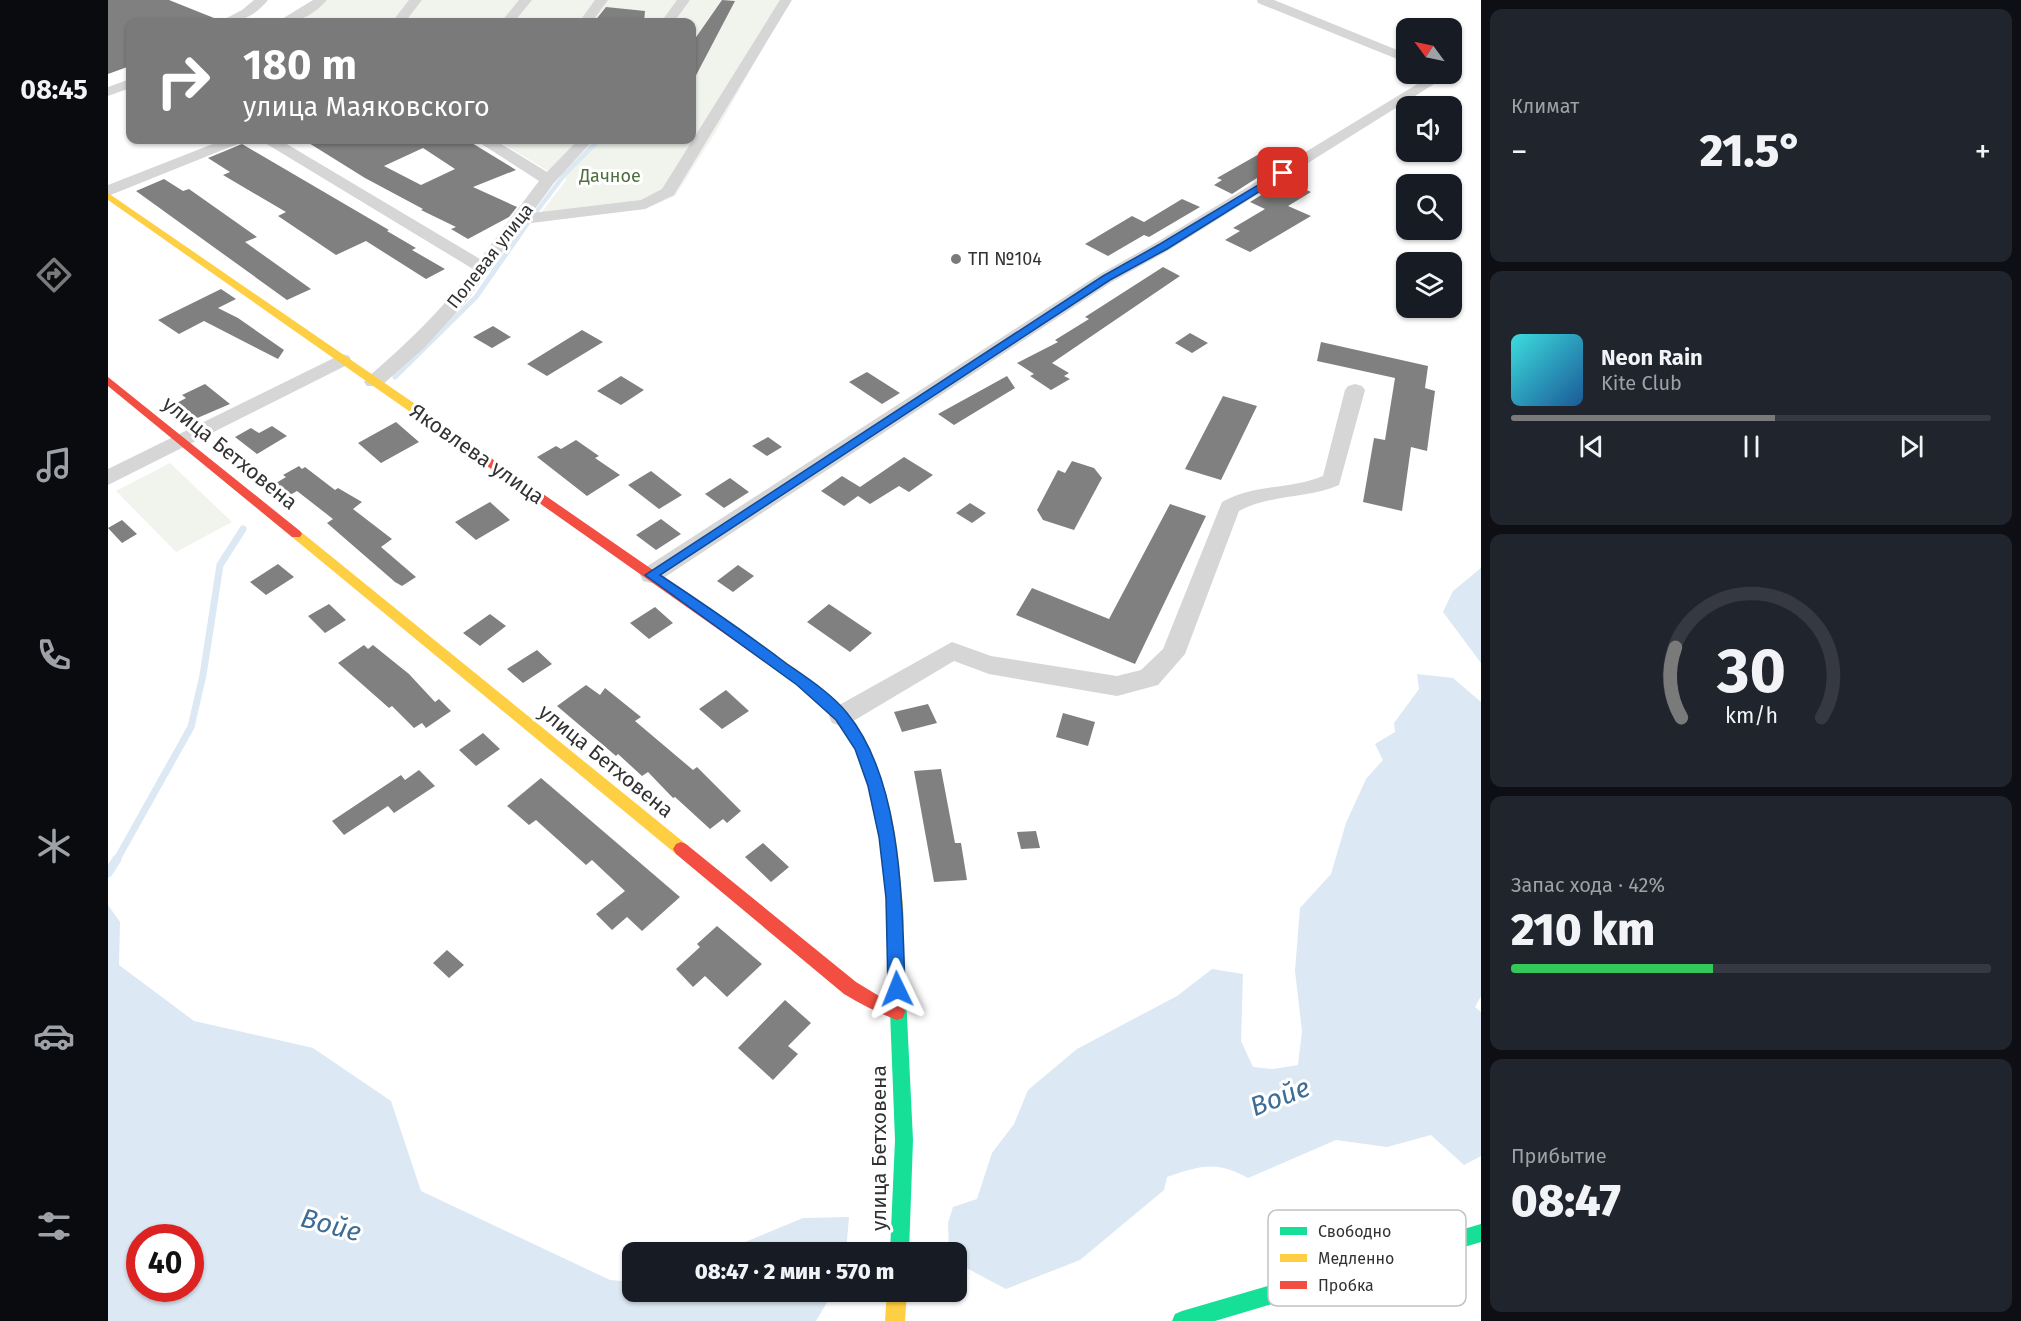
<!DOCTYPE html>
<html lang="ru">
<meta charset="utf-8">
<style>
:root{--surface:#171b24;--page:#20242c;--text:#f1f3f6;--muted:#9ea1a6;--line:#363941;--accent:#7a7a7a}
body{margin:0;font-family:"Fira Sans",sans-serif;background:var(--page);color:var(--text);height:100vh;display:flex;flex-direction:column;font-size:22px;white-space:nowrap}
*{box-sizing:border-box;margin:0}
p{font-size:20px;color:var(--muted)}
.icon{flex:none;width:33px;height:33px;fill:none;stroke:currentColor;stroke-width:2;stroke-linecap:round;stroke-linejoin:round}
.map{position:relative;flex:1;overflow:hidden}
.sheet{display:flex;flex-direction:column;gap:9px;padding:9px;background:#0d0f14;width:540px}
.sheet>*{flex:none}
.hud{position:absolute;left:18px;top:18px;width:570px;height:126px;border-radius:12px;box-shadow:0 2px 4px #0004;background:#7a7a7a;color:#fff;overflow:hidden}
.needle{width:39px;rotate:303deg}
.fabs{position:absolute;left:1288px;top:18px;display:grid;gap:12px}
.fabs a{display:grid;place-items:center;width:66px;height:66px;border-radius:12px;background:var(--surface);box-shadow:0 2px 4px #0004;font-size:30px}
.speed{position:absolute;left:18px;top:1224px;display:flex;gap:12px;font-size:30px;font-weight:700;text-align:center}
.speed>*{display:grid;place-content:center;width:78px;height:78px;border-radius:50%;background:var(--surface);box-shadow:0 2px 4px #0004;line-height:1}
.speed .limit{border:9px solid #d22;background:#fff;color:#111}
.pin{position:absolute;display:grid;place-items:center;width:51px;height:51px;color:#fff;margin:-26px;border-radius:12px;box-shadow:0 3px 9px #0006}
.me{position:absolute;width:66px;margin:-33px;rotate:358deg;stroke-linejoin:round;filter:drop-shadow(0 0 4px #0008)}
.turn{display:flex;align-items:center;gap:21px;height:126px;padding:0 18px;font-size:27px}
.turn .icon{width:78px;height:78px;stroke-width:2.5}
.turn b{display:block;font-size:42px;line-height:51px}
.big{font-size:45px;font-weight:800;line-height:1.1}
.sheet .tile{flex:1;display:flex;flex-direction:column;justify-content:center;gap:9px;min-width:0;padding:0 21px;border-radius:12px;background:var(--page)}
.sheet .dial{align-items:center;gap:0}
.dial svg{height:156px;overflow:visible;fill:none;stroke:var(--line);stroke-width:7;stroke-linecap:round;text-anchor:middle}
.dial text{fill:var(--text);stroke:none}
.song{display:flex;align-items:center;gap:18px}
.cover{width:72px;height:72px;border-radius:9px;background:linear-gradient(135deg,hsl(180 70% 55%),hsl(210 70% 35%))}
.played{height:6px;border-radius:3px;background:linear-gradient(90deg,var(--accent) 55%,var(--line) 55%)}
.keys{display:flex;justify-content:space-around;direction:ltr}
.heat{display:flex;justify-content:space-between;align-items:center;font-size:33px;direction:ltr}
.charge{height:9px;border-radius:4px;background:linear-gradient(90deg,#34c759 42%,var(--line) 0)}
.trip{position:absolute;left:514px;top:1242px;width:345px;height:60px;border-radius:12px;background:var(--surface);box-shadow:0 2px 4px #0004;font-weight:800;line-height:60px;text-align:center}
main{display:flex;flex:1;min-height:0}
.tab-bar{display:flex;flex-direction:column;width:108px;justify-content:space-around;align-items:center;background:#090b0e;color:var(--muted)}
.tab-bar .icon{width:42px;height:42px}
.tab-bar .active{color:var(--accent)}
.tab-bar b{font-size:27px;color:var(--text)}
.map>svg:first-child{display:block}
</style>
<main>
<nav class="tab-bar">
<b>08:45</b>
<svg class="icon active" aria-label="directions" viewBox="0 0 24 24"><path d="M12 3l9 9-9 9-9-9zM9 14v-3h6M13 9l2 2-2 2"/></svg>
<svg class="icon" aria-label="music" viewBox="0 0 24 24"><path d="M9 18V5l10-2v13"/><circle cx="6" cy="18" r="3"/><circle cx="16" cy="16" r="3"/></svg>
<svg class="icon" aria-label="phone" viewBox="0 0 24 24"><path d="M5 4h4l2 5-3 2q2 4 5 5l2-3 5 2v4C11 20 4 13 5 4z"/></svg>
<svg class="icon" aria-label="climate" viewBox="0 0 24 24"><path d="M12 3v18M4 7l16 10M4 17L20 7"/></svg>
<svg class="icon" aria-label="car" viewBox="0 0 24 24"><path d="M5 17H2v-5l4-1 3-4h7l3 4 3 1v5h-3M9 17h6M6 11h13"/><circle cx="7" cy="17" r="2"/><circle cx="17" cy="17" r="2"/></svg>
<svg class="icon" aria-label="filters" viewBox="0 0 24 24"><path d="M4 7h16M4 17h16"/><circle cx="9" cy="7" r="2"/><circle cx="15" cy="17" r="2"/></svg>
</nav>
<div class="map">
<svg width="1373" height="1321" viewBox="0 0 1373 1321">
<rect width="100%" height="100%" fill="#fff"/>
<path fill="#f0f4ed" d="M214,0H682L607,133L567,196L537,209L426,222L459,179L440,171L389,140H584V22H192Z
M62,463L124,522L68,552L8,491Z"/>
<path fill="#dce8f3" fill-rule="evenodd" d="M1373,568V663L1335,612L1345,591Z
M1309,674L1345,678L1373,702V996L1367,1007L1373,1012V1156L1356,1165L1323,1135L1279,1147L1228,1140L1140,1178C1108,1160 1092,1166 1059,1177L1056,1190L972,1260L898,1289L849,1263V1252H841L840,1223L845,1207L869,1199L884,1153L906,1124L920,1090L969,1049L1069,996L1104,969L1135,974L1133,1041L1145,1067L1165,1069L1190,1065L1194,1031L1187,971L1192,908L1223,874L1238,823L1258,779L1275,760L1267,744L1287,732L1286,723L1311,689Z
M0,905L12,922L11,965L86,1021L205,1048L283,1101L313,1191L502,1280L525,1282V1292H725L708,1321H0ZM32,1238H82V1288H32Z
M741,1217L738,1252H613L695,1218Z"/>
<g fill="none" stroke-linecap="round" stroke-linejoin="round">
<path stroke="#dce8f3" stroke-width="4.5" d="M422,220L457,174L491,140"/>
<path stroke="#dce8f3" stroke-width="5" d="M287,377L368,297L423,218"/>
<path stroke="#dce8f3" stroke-width="7" d="M8,861L83,727L95,675L112,565L135,529"/>
<path stroke="#dce8f3" stroke-width="9" d="M0,873L9,859"/>
</g>
<path fill="#808080" fill-rule="evenodd" d="M0,0H61L111,20L109,22H22V66L0,74Z
M614,0L627,1L584,83V43Z
M498,7L537,11L536,22H486Z
M196,140H359L408,170L365,187L409,207L401,217L360,239L343,229L348,227L313,210L315,209L257,178ZM315,148L347,169L313,185L276,166Z
M134,144L281,230L279,231L308,248L304,250L337,269L318,279L258,241L228,255L170,216L178,212L115,175L122,172L100,158Z
M1160,149L1180,158L1124,194L1106,185L1114,180L1109,178Z
M56,179L75,191L81,189L149,237L137,242L203,289L179,300L28,191Z
M1177,180L1203,192L1180,206L1203,216L1142,252L1117,240L1132,231L1125,228L1157,209L1142,202Z
M1074,199L1092,207L1041,237L1036,235L1000,256L977,244L1024,216L1036,222Z
M1055,267L1072,276L944,363L961,373L956,376L962,379L943,390L922,376L926,374L909,363L950,342L947,340L981,319L977,317Z
M113,289L128,299L110,308L130,318L176,350L170,359L96,321L71,334L50,320Z
M385,326L403,337L384,348L365,337Z
M474,330L495,342L439,376L419,364Z
M1082,333L1100,343L1084,353L1067,343Z
M1213,342L1320,366L1317,388L1327,391L1319,451L1303,447L1294,511L1255,502L1266,438L1277,440L1287,378L1209,361Z
M759,372L792,393L774,404L741,382Z
M513,376L536,390L513,405L489,391Z
M899,376L907,388L846,425L830,414Z
M97,384L122,404L87,419L67,404L78,398L74,395Z
M1115,396L1149,406L1113,480L1077,469Z
M288,422L311,442L273,463L250,443Z
M164,426L179,436L149,454L127,437L143,428L151,433Z
M660,437L674,447L659,456L644,446Z
M468,440L491,456L487,458L512,475L479,496L429,457L448,446L453,449Z
M796,457L825,475L801,492L791,486L762,504L750,496L736,506L713,491L734,476L752,487Z
M964,461L986,468L994,478L966,530L935,520L929,510L950,470L957,473Z
M191,466L194,469L197,467L227,490L230,488L254,502L245,509L284,539L273,547L308,577L294,586L287,582L219,523L225,519L189,491L182,495L168,483L178,477L175,475Z
M543,471L574,495L551,509L520,485Z
M622,478L641,492L616,508L597,494Z
M382,502L402,520L368,540L347,522Z
M862,503L878,513L864,523L848,513Z
M1062,504L1098,516L1027,664L908,615L924,588L1001,619Z
M553,519L573,534L548,550L528,535Z
M14,520L29,534L14,543L0,528Z
M170,564L186,577L158,595L142,582Z
M630,565L646,576L625,592L609,581Z
M221,604L238,620L217,633L200,616Z
M721,604L764,633L742,652L699,622Z
M547,607L565,623L541,639L522,623Z
M382,614L398,626L372,646L355,633Z
M256,645L260,649L265,645L301,674L327,702L331,699L343,711L318,728L314,723L306,728L284,706L281,708L230,663Z
M429,650L444,664L415,683L399,669Z
M478,685L492,695L497,688L533,717L527,721L585,770L589,767L633,811L619,823L615,819L602,829L567,797L565,798L540,772L534,776L510,754L508,756L449,706Z
M618,690L641,711L614,729L591,709Z
M820,704L829,723L794,732L786,712Z
M955,713L987,722L980,746L948,737Z
M375,733L392,749L368,766L351,750Z
M833,769L847,843H853L859,880L826,882L806,771Z
M311,770L327,786L286,813L280,806L236,835L224,821L293,775L297,780Z
M433,778L572,897L534,931L519,917L504,930L488,914L517,891L484,860L478,865L428,820L421,825L399,806Z
M928,831L932,848L913,849L909,832Z
M655,843L681,867L663,882L637,857Z
M609,926L654,964L619,997L597,976L585,987L568,969L592,947L589,944Z
M339,950L356,965L341,978L325,963Z
M677,1000L703,1023L680,1046L690,1054L665,1080L630,1048Z"/>
<g fill="none" stroke-linecap="round" stroke-linejoin="round">
<path fill="#d6d6d6" fill-rule="evenodd" d="M146,0H160C147,16 131,24 111,22L134,10Z
M205,0H219C206,15 189,24 169,22Z
M301,0H314L297,22H284Z
M411,0H424L406,22H393Z
M487,0H500L484,22H471Z
M569,0H582L566,22H553Z
M672,0H684L566,195L537,209L415,224L358,302L316,348L273,386H259L256,382L259,378C298,344 334,310 365,269L157,143L155,140H172L372,259L431,181L372,143L370,140H387L439,172L470,140H485L446,183L424,213L533,200L554,189Z
M1149,0H1166L1299,54V63L1150,3Z
M1326,74H1342L1061,250L1004,282L551,581L543,583L535,581L532,575L535,569L992,274L1049,242Z
M22,79V88L0,96V87Z
M115,140H135L132,143L0,196V185Z
M234,354L241,356L243,360L241,364L0,485V469Z
M1247,384L1254,386L1257,390L1231,485C1199,499 1162,494 1131,511L1077,654L1050,685L1009,696L881,674L846,661L742,723L733,726L724,723L721,716L724,709L844,642L883,656L1009,676L1033,670L1055,649L1114,502C1149,483 1182,490 1215,476L1237,390L1240,386Z"/>
<path fill="#16e098" fill-rule="evenodd" d="M787,927L793,929L795,934L805,1140L801,1252H782L787,1140L779,934L781,929Z
M1373,1224V1242L1107,1321H1064L1067,1314L1074,1311Z"/>
<path fill="#ffcf43" fill-rule="evenodd" d="M0,193L316,410V416H308L0,200Z
M188,530L192,531L578,844L581,849L578,854L573,856L568,854L184,537L182,534Z
M663,654C675,658 687,669 697,676C767,728 787,801 793,885C794,901 799,925 793,939L787,941L781,939L779,934C777,861 775,772 723,715C704,694 680,679 658,663L656,659L658,655Z
M779,1292H799L797,1321H777Z"/>
<path fill="#f24e42" fill-rule="evenodd" d="M0,377L192,531L194,534L192,537H184L0,386Z
M312,409L668,655L670,659L668,663H658L308,416V410Z
M573,842L578,844L748,982L771,996L795,1006L797,1012L795,1018L789,1020C770,1013 753,1004 736,994L568,854L565,849L568,844Z"/>
</g>
<path fill="#1a73e8" stroke="#114b97" stroke-width="1.5" d="M1175,170L1178,171V175L1059,249L1002,280L552,575C596,604 638,633 679,664C699,678 724,694 739,713C795,781 794,905 797,989L795,995L789,997L783,995L780,989L778,898L771,837L760,786L747,749L728,720L689,685L537,575L995,276L1052,244Z"/>
<circle fill="#7a7a7a" stroke="#fff" stroke-width="2" cx="848" cy="259" r="6"/>
<g text-anchor="middle" stroke-width="6" stroke-linejoin="round" paint-order="stroke">
<g font-size="18" fill="#516f3e" stroke="#fff">
<text x="502" y="182">Дачное</text>
</g>
<g font-size="18" fill="#323232" stroke="#fff">
<text transform="translate(382 256) rotate(-52)" y="6">Полевая улица</text>
</g>
<g font-size="18" fill="#323232" stroke="#fff" text-anchor="start">
<text x="860" y="265">ТП №104</text>
</g>
<g font-size="21" fill="#323232" stroke="#fff">
<text transform="translate(122 453) rotate(39)" y="7">улица Бетховена</text>
<text transform="translate(369 454) rotate(35)" y="7">Яковлева улица</text>
<text transform="translate(498 761) rotate(39)" y="7">улица Бетховена</text>
<text transform="translate(771 1148) rotate(-90)" y="7">улица Бетховена</text>
</g>
<g font-size="27" font-style="italic" fill="#3d6c97" stroke="#fff">
<text transform="translate(1172 1097) rotate(-21)" y="9">Войе</text>
<text transform="translate(223 1225) rotate(15)" y="9">Войе</text>
</g>
</g>
<rect x="1160" y="1210" width="198" height="96" rx="9" fill="#fff" stroke="#c2c2c2" stroke-width="1.5"/>
<rect x="1172" y="1227" width="27" height="8" fill="#16e098"/>
<rect x="1172" y="1254" width="27" height="8" fill="#ffcf43"/>
<rect x="1172" y="1281" width="27" height="8" fill="#f24e42"/>
<g font-size="16" fill="#323232">
<text x="1210" y="1237">Свободно</text>
<text x="1210" y="1264">Медленно</text>
<text x="1210" y="1291">Пробка</text>
</g>
</svg>
<div class="fabs">
<a><svg class="needle" viewBox="-14 -14 28 28"><path d="M0-13l5 13h-10z" fill="#e53935"/><path d="M0 13l5-13h-10z" fill="#9ea1a6"/></svg></a>
<a><svg class="icon" aria-label="sound" viewBox="0 0 24 24"><path d="M4 9h4l5-4v14l-5-4H4zM17 9q2 3 0 6"/></svg></a>
<a><svg class="icon" aria-label="search" viewBox="0 0 24 24"><circle cx="10" cy="10" r="6"/><path d="M15 15l6 6"/></svg></a>
<a><svg class="icon" aria-label="layers" viewBox="0 0 24 24"><path d="M12 4l9 5-9 5-9-5zM3 14l9 5 9-5"/></svg></a>
</div>
<div class="speed"><div class="limit">40</div></div>
<div class="pin" style="left:1175px;top:173px;background:#d93025"><svg class="icon" aria-label="arrive" viewBox="0 0 24 24"><path d="M6 21V4h12l-3 4 3 4H6"/></svg></div>
<svg class="me" style="left:789px;top:989px" viewBox="-20 -20 40 40"><path d="M0-17L14 15 0 8-14 15z" fill="#1a73e8" stroke="#fff" stroke-width="4"/></svg>
<div class="trip">08:47 · 2 мин · 570 m</div>
<div class="hud">
<div class="turn"><svg class="icon" aria-label="right" viewBox="0 0 24 24"><path d="M7 20v-9h11M14 6l5 5-5 5"/></svg><div><b>180 m</b>улица Маяковского</div></div>
</div>
</div>
<section class="sheet">
<div class="tile"><p>Климат</p>
<div class="heat"><a>−</a><b class="big">21.5°</b><a>+</a></div>
</div>
<div class="tile">
<div class="song"><i class="cover"></i><div><b>Neon Rain</b><p>Kite Club</p></div></div>
<div class="played"></div>
<div class="keys"><svg class="icon" aria-label="previous" viewBox="0 0 24 24"><path d="M18 5L8 12l10 7zM5 5v14"/></svg><svg class="icon" aria-label="pause" viewBox="0 0 24 24"><path d="M8 5v14M16 5v14"/></svg><svg class="icon" aria-label="next" viewBox="0 0 24 24"><path d="M6 5l10 7-10 7zM19 5v14"/></svg></div>
</div>
<div class="tile dial"><svg viewBox="0 0 100 80">
<path d="M14 69A42 42 0 1 1 86 69"/>
<path d="M14 69A42 42 0 0 1 11 33" stroke="#7a7a7a"/>
<text x="50" y="56" font-size="32" font-weight="700">30</text>
<text x="50" y="72" font-size="11">km/h</text>
</svg></div>
<div class="tile"><p>Запас хода · 42%</p><b class="big">210 km</b><div class="charge"></div></div>
<div class="tile"><p>Прибытие</p><b class="big">08:47</b></div>
</section>
</main>
